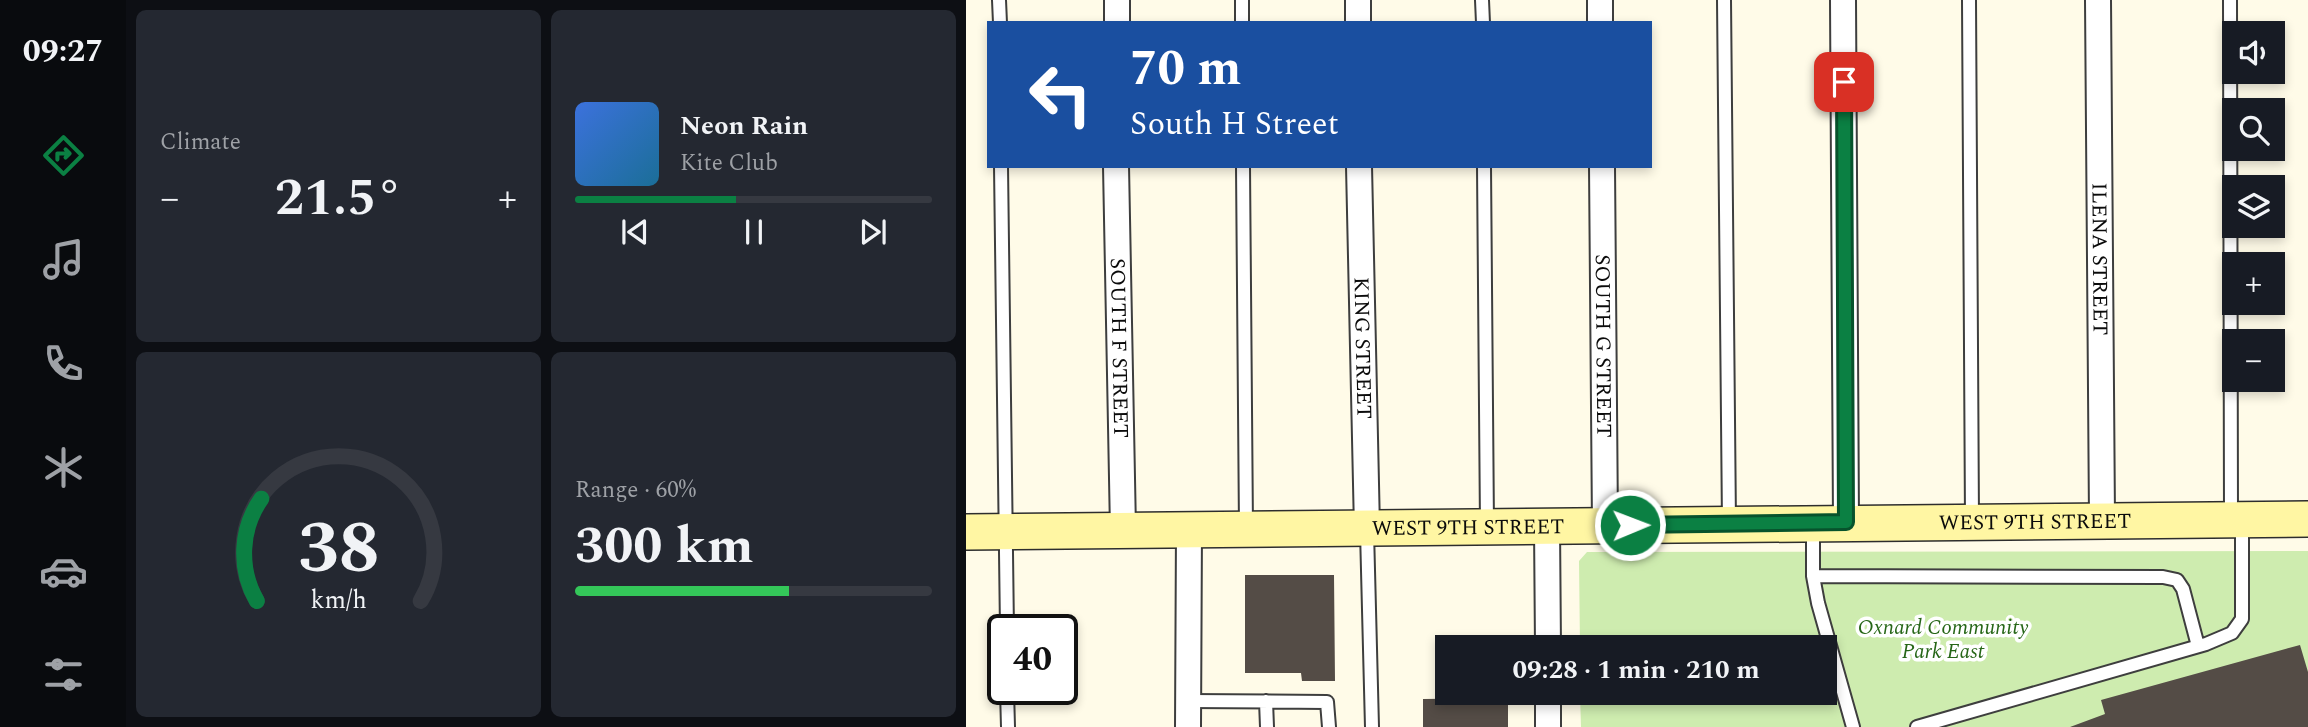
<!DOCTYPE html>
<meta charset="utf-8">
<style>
:root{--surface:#171b24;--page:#242831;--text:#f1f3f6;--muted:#9ea1a6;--line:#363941;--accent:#0b8043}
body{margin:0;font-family:Spectral,serif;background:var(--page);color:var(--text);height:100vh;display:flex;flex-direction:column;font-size:26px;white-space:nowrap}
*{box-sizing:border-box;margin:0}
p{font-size:23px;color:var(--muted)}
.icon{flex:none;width:38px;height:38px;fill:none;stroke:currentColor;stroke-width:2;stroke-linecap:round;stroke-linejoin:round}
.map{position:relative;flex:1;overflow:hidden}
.side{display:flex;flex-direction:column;gap:10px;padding:10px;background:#0d0f14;width:840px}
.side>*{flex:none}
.guide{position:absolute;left:21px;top:21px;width:665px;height:147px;border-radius:0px;box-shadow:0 4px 10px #0003;background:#1a4fa0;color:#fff;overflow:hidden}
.tools{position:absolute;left:1256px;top:21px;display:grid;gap:14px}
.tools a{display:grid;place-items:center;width:63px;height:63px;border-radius:0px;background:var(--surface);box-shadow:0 4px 10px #0003;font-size:35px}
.speed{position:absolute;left:21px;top:614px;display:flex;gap:14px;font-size:35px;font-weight:700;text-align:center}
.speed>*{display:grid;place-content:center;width:91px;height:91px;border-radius:50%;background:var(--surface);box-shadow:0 4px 10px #0003;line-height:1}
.speed .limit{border:4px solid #111;border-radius:10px;background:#fff;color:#111}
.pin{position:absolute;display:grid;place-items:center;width:60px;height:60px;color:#fff;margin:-30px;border-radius:14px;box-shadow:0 4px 10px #0006}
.me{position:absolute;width:77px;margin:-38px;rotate:89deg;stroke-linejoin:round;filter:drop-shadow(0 0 5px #0008)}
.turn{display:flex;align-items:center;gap:24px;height:147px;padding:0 28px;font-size:32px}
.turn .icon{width:91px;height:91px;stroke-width:2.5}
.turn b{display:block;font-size:49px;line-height:60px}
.big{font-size:52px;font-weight:700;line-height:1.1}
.side .tile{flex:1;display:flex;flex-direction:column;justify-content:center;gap:10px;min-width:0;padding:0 24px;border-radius:10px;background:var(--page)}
.side .dial{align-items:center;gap:0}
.dial svg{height:182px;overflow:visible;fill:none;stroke:var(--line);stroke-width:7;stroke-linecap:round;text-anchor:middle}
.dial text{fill:var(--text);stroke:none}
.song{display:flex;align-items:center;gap:21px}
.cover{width:84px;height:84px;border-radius:10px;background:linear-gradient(135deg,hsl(220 70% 55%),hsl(200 70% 35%))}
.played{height:7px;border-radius:4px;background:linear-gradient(90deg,var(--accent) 45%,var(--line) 45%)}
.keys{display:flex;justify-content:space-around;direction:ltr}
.heat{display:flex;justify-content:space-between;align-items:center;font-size:38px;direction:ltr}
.charge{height:10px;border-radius:5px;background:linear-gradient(90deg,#34c759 60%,var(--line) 0)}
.side .tiles{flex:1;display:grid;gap:10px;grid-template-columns:repeat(2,1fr)}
.trip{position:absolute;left:469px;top:635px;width:402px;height:70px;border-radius:0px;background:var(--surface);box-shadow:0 4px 10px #0003;font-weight:700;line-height:70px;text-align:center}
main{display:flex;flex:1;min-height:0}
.tab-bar{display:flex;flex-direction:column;width:126px;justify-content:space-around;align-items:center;background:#090b0e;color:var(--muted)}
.tab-bar .icon{width:49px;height:49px}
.tab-bar .selected{color:var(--accent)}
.tab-bar b{font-size:32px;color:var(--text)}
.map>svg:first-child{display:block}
</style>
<main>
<nav class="tab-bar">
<b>09:27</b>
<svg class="icon selected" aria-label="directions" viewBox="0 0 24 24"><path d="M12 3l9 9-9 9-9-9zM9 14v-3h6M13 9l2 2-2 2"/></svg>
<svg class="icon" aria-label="music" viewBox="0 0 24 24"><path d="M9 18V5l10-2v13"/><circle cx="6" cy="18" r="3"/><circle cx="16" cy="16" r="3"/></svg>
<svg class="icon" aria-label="phone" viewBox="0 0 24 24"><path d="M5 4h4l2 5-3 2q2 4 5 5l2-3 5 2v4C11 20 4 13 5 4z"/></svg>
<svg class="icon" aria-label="climate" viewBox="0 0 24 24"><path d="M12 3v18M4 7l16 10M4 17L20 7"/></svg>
<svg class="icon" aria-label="car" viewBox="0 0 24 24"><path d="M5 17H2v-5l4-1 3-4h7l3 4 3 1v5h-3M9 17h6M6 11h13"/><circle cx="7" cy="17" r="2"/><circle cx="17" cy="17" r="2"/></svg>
<svg class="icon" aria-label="filters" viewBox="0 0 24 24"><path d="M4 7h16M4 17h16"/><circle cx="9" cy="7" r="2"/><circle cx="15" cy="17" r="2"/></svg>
</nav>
<section class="side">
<div class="tiles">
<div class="tile"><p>Climate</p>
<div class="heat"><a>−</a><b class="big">21.5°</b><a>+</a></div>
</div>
<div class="tile">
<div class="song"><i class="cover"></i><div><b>Neon Rain</b><p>Kite Club</p></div></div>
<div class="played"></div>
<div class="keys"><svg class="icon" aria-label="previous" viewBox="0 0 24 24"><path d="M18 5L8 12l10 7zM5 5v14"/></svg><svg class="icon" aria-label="pause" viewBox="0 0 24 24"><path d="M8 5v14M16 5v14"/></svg><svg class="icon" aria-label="next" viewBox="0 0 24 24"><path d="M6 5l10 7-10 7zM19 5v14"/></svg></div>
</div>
<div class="tile dial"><svg viewBox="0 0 100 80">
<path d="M14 69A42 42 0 1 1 86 69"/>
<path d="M14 69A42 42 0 0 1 16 24" stroke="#0b8043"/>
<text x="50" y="56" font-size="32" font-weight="700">38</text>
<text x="50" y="72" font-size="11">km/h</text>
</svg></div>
<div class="tile"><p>Range · 60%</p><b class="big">300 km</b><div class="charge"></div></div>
</div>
</section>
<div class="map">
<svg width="1342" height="727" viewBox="0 0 1342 727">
<rect width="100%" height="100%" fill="#fffbe8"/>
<path fill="#ceecaf" d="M1342,551V727H615L614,693H859V648L614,647L613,561L621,552Z"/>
<path fill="#544c46" d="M279,575H368L369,681H336L335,673H279Z
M1334,645L1342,672V727H1104L1139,714L1135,700Z
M542,698V727H457V699Z"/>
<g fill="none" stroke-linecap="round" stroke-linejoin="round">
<defs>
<path id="lane" d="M33,0L34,23
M276,0V23
M516,0L517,23
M758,0L763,524
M1003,0L1006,521
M1264,0L1265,516
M35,166L41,630
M277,166L280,529
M518,166L521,526
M847,526V576L852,603L887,727
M401,531L406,727
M847,576L1197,577L1211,580L1217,589L1232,646
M41,690L42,727
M222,701L361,702L363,727
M300,701L301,727
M951,727L1240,644L1266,633L1276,619V520"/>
<g id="street">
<path d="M392,0V23"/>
<path d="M634,0V23"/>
<path d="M877,0L880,522"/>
<path id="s1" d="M1132,0L1136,519"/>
<path d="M151,23V0"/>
<path id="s2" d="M150,166L157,530"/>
<path id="s3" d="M393,166L401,529"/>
<path id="s4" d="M636,166L639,525"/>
<path d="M581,526L582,648"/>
<path d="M582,693V727"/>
<path d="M222,727L223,529"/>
</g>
<g id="secondary">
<path id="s5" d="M0,532L1342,519"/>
</g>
</defs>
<use href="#lane" stroke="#3e3e3e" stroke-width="16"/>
<use href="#street" stroke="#3e3e3e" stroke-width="28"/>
<use href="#secondary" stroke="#2d2d2d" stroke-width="38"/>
<use href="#lane" stroke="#fff" stroke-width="12"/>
<use href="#street" stroke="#fff" stroke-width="24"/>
<use href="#secondary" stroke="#fff6a3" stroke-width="35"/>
</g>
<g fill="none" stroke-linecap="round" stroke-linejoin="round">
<defs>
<path id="route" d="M664,525L880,522L878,82"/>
</defs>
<use href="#route" stroke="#07532c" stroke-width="18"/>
<use href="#route" stroke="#0b8043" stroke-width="12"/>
</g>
<g text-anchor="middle" stroke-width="7" stroke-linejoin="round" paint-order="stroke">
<g font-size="21" fill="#0b0b0b" stroke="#fff">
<text dy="7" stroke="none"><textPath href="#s1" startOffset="259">ILENA STREET</textPath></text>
<text dy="7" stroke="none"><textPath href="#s4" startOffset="180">SOUTH G STREET</textPath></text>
<text dy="7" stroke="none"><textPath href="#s2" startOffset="182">SOUTH F STREET</textPath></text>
<text dy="7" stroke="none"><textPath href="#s3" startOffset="182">KING STREET</textPath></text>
<text dy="7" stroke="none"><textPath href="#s5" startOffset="1069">WEST 9TH STREET</textPath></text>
<text dy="7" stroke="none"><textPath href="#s5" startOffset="502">WEST 9TH STREET</textPath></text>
</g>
<g font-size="21" font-style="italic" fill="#266617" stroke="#fff">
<text x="977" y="634">Oxnard Community<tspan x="977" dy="24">Park East</tspan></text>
</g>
</g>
</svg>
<div class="tools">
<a><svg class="icon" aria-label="sound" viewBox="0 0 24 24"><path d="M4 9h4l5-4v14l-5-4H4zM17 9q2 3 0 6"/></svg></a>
<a><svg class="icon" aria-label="search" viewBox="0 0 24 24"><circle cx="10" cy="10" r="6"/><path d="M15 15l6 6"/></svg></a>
<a><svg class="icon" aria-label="layers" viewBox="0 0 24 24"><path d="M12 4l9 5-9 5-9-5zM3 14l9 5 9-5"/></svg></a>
<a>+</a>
<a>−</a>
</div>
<div class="speed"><div class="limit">40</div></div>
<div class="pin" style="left:878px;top:82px;background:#d93025"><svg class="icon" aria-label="arrive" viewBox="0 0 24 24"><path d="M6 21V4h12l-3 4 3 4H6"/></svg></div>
<svg class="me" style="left:664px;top:525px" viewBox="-20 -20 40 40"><circle r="17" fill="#0b8043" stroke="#fff" stroke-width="3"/><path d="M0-11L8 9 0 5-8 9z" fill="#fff"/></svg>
<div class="trip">09:28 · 1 min · 210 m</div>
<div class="guide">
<div class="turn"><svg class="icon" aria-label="left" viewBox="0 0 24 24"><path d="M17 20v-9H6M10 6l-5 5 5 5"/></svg><div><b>70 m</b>South H Street</div></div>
</div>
</div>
</main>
